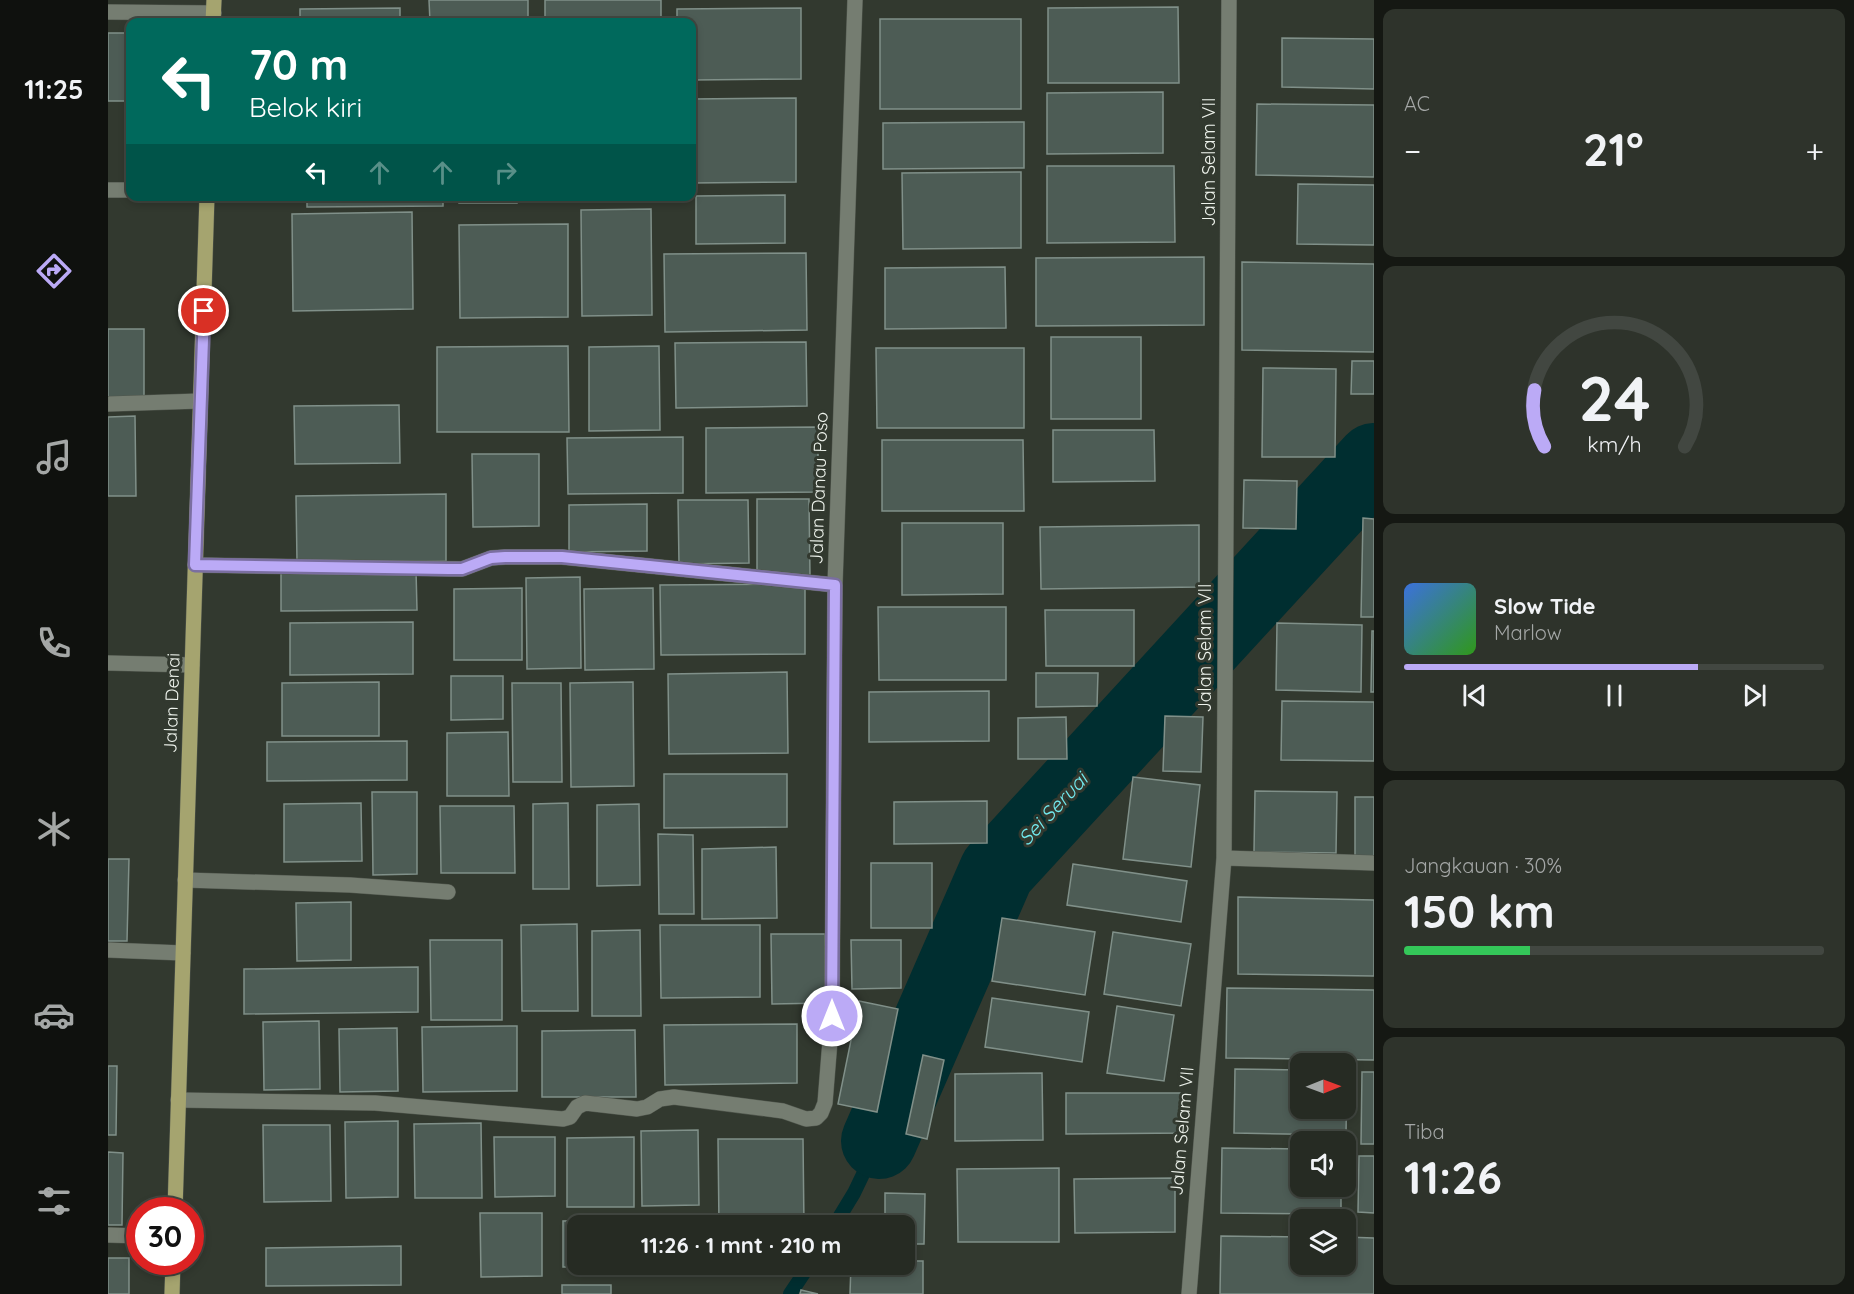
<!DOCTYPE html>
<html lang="id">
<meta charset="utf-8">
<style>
:root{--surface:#262b23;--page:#2e332b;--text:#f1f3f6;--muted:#a4a7a6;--line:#424741;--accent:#bbaaf6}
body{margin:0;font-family:Quicksand,sans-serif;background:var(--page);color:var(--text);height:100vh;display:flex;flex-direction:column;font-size:22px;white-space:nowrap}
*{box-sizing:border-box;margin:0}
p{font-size:20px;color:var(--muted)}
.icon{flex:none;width:33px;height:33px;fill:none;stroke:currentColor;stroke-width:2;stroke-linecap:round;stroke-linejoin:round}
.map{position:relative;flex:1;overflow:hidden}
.details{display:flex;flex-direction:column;gap:9px;padding:9px;background:#151813;width:480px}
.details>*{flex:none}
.top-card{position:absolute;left:18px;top:18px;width:570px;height:183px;border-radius:12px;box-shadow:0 3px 9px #0003,0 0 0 2px var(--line);background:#00695c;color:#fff;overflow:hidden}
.needle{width:39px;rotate:89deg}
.buttons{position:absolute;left:1182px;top:1053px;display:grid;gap:12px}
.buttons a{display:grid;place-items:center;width:66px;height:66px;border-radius:12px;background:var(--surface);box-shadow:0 3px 9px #0003,0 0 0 2px var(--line);font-size:30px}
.speed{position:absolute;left:18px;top:1197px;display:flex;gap:12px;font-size:30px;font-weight:700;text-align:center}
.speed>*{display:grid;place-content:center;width:78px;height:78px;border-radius:50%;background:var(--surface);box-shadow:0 3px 9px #0003,0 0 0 2px var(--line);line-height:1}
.speed .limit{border:9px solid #d22;background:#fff;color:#111}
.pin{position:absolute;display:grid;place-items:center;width:51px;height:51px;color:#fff;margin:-26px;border:3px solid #fff;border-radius:50%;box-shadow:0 2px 6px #0007}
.me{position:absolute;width:66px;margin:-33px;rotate:0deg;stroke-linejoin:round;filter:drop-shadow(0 0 4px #0008)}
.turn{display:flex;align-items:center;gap:21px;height:126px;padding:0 24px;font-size:27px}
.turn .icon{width:78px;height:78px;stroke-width:2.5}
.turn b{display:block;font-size:42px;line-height:51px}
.lanes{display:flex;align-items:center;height:57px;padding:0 24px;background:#0003;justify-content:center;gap:30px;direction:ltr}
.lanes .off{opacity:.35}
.big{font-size:45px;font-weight:700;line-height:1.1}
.details .widget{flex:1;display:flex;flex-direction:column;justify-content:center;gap:9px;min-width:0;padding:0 21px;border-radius:12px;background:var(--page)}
.details .dial{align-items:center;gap:0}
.dial svg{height:156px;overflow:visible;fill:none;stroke:var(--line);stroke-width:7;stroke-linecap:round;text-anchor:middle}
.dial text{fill:var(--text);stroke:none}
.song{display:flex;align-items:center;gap:18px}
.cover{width:72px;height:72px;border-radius:9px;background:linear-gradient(135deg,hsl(220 70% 55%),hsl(110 70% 35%))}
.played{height:6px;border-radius:3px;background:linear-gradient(90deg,var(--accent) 70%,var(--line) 70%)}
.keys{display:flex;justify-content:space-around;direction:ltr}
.heat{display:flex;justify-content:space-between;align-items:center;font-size:33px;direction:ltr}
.charge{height:9px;border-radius:4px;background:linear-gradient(90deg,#34c759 30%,var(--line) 0)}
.trip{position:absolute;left:459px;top:1215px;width:348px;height:60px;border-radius:12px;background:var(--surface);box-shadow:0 3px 9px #0003,0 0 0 2px var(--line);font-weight:700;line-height:60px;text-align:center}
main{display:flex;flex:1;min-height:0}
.menu{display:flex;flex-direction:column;width:108px;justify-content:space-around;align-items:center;background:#0f110e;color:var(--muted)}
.menu .icon{width:42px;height:42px}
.menu .on{color:var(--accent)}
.menu b{font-size:27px;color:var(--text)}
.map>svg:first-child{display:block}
</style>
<main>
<nav class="menu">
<b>11:25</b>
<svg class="icon on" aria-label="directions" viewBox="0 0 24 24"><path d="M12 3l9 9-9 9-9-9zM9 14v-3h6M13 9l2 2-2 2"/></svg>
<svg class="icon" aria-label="music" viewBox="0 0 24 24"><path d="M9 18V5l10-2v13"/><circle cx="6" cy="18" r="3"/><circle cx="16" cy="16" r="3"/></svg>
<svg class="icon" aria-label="phone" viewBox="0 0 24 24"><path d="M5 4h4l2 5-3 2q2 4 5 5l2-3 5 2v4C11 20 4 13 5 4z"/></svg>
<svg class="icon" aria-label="climate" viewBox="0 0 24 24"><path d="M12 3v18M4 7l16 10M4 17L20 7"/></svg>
<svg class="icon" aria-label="car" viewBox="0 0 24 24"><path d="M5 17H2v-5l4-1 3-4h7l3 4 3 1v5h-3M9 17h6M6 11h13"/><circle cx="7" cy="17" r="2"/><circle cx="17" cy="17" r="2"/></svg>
<svg class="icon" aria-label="filters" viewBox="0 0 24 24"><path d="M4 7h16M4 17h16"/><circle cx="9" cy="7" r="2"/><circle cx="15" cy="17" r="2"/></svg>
</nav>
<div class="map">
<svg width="1266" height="1294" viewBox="0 0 1266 1294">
<rect width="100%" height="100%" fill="#32392f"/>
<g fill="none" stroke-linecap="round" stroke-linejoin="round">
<path stroke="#002e30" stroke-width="14" d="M726,1226L746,1193L771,1141
M682,1294L702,1264"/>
<path stroke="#002e30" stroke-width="76" d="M771,1141L889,871L1266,461"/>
</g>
<path fill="#4d5c55" stroke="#809089" stroke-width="1.5" d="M321,0H420V22H322Z
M437,0H553V22H437Z
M1070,7L1071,83H940V8Z
M292,8V22H192V9Z
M693,8V79L584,80V22H569V9Z
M772,19H913V109H772Z
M0,33H22V101H0Z
M1174,38L1266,39V89L1174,87Z
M1055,92V153L939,154V93Z
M688,98V182L584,183V99Z
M1149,104L1266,105V177L1148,175Z
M916,122V168L775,169V123Z
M939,166H1066L1067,242L939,243Z
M913,172V248L795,249L794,173Z
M1190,184L1266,185V245L1189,244Z
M677,195V243L588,244V196Z
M199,196H335V206L199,207Z
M351,196H409V203H351Z
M435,196H550V197L435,199Z
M543,209L544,315L474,316L473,210Z
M304,212L305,309L185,311L184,214Z
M460,224V317L352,318L351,225Z
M698,253L699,330L557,332L556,254Z
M1096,257V325L928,326V258Z
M1134,262L1266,264V352L1134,350Z
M897,267L898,328L777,329V268Z
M0,329H36V398H0Z
M943,337H1033V419H943Z
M698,342L699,406L568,408L567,343Z
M460,346L461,432H329V347Z
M551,346L552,430L481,431V347Z
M768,348H916V428H769Z
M1244,361H1266V394H1243Z
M1155,368L1228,369L1227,457H1154Z
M291,405L292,463L187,464L186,406Z
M27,416L28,496H0V417Z
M710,427V492L598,493V428Z
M945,430H1046L1047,481L945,482Z
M575,437V493L460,494L459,438Z
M774,440H915L916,511H774Z
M364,454H431V526L365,527Z
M1136,480L1189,481L1188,529L1135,528Z
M338,494V561L189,562L188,496Z
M649,499H701L702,576H649Z
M570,500H640L641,563L571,564Z
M539,504V551L461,552V505Z
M1255,518L1266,519V617H1253Z
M794,523H895V594L794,595Z
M1091,525V587L933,589L932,527Z
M308,570L309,610L173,611V571Z
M472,577L473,668L419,669L418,578Z
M697,584V654L553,655L552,585Z
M414,588V660H346V589Z
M545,588L546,669L477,670L476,589Z
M770,607H898V680H771Z
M937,610H1026V666H938Z
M305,622V674L182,675V623Z
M1169,623L1254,625L1253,692L1168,690Z
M1264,631H1266V692H1263Z
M679,672L680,753L561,754L560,674Z
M928,673H990L989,706L928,707Z
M343,676H395V719L343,720Z
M271,682V736H174V683Z
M525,682L526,786L463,787L462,683Z
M404,683H453L454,782H405Z
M881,691V741L761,742V692Z
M1174,701L1266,702V761L1173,760Z
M1057,716L1095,717L1093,772L1055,771Z
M958,717L959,759H910V718Z
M400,732L401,796H339V733Z
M299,741V780L159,781V742Z
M556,774H679V827L556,828Z
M1025,777L1092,785L1083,867L1015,859Z
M1147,791L1229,792L1228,853L1146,852Z
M264,792H309V874L265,875Z
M1247,797H1266V857H1247Z
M879,801V843L786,844V802Z
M253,803L254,861L176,862V804Z
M460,803L461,889H425V804Z
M531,804L532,885L489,886V805Z
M332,806H406L407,873H333Z
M550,834L585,835L586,914H551Z
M668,847L669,918L594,919V849Z
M0,859H21L19,941H0Z
M763,863H824V928H763Z
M965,864L1079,881L1073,922L959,905Z
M1130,897L1266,900V976L1130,974Z
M243,902V960L189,961L188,903Z
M894,918L987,932L977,995L884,981Z
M469,924L470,1011H414L413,925Z
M552,925H652V997L553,998Z
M532,930L533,1016H484V931Z
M1005,932L1083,944L1073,1006L996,994Z
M663,934H717V1003L664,1004Z
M322,940H394V1020H323Z
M743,940H793V988L744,989Z
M310,967V1012L136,1014V969Z
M1119,988L1266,990V1060L1118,1058Z
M884,998L981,1012L974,1062L877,1047Z
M751,1001L790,1009L769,1112L730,1104Z
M1009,1006L1066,1015L1056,1081L999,1073Z
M211,1021L212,1089L156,1090L155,1022Z
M689,1024V1083L557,1085L556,1025Z
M409,1026V1091L315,1092L314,1027Z
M289,1028L290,1091L232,1092L231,1029Z
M527,1030L528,1097H434V1031Z
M815,1055L836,1060L819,1139L798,1134Z
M0,1066H9L8,1135H0Z
M1127,1069L1192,1070V1108H1238V1071H1239L1238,1135L1126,1133Z
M1254,1072H1266V1144H1253Z
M934,1073L935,1140L847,1141V1074Z
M958,1093H1079V1133L958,1134Z
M290,1121V1197L238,1198L237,1122Z
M373,1123L374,1198H307L306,1124Z
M155,1125H222L223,1201L156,1202Z
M590,1130L591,1205L534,1206L533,1131Z
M386,1137H447V1196L387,1197Z
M526,1137V1207H459V1138Z
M610,1139H695L696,1226H611Z
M1114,1148L1192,1149V1186H1233V1214L1113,1213Z
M0,1152L15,1153L14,1225H0Z
M1251,1156H1266V1213L1250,1212Z
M951,1168V1242H850L849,1169Z
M1067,1178V1232L967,1233L966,1179Z
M777,1193L817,1194L816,1244H796V1226H777Z
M372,1213H434V1276L373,1277Z
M507,1220V1226H470V1264H508V1267H455V1221Z
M1113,1236L1192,1237V1264H1238V1237L1266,1238V1294H1112Z
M293,1246V1285L158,1286V1248Z
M0,1258H21V1294H0Z
M796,1261H815V1294H742L743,1264H796Z
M611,1264H696V1267L611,1268Z
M454,1285H503V1294H454Z
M693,1290L710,1294H692Z"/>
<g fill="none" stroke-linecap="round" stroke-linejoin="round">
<defs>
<path id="lane" d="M77,880L242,885L340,892"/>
<path id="street" d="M0,12L106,13
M0,190H22
M0,404L92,401
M87,565L354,569L383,558L397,557H454L727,585
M0,663L84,665
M1116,858L1266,863
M0,950L75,953
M70,1100L267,1103L455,1119L462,1117L469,1107L477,1103L529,1109L539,1107L552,1099L566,1097L675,1111L698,1119L708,1118L713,1113L717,1103L724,1016L727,585L747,0
M0,1235L32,1236
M1081,1294L1116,858L1121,0"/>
<path id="primary" d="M105,22L106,0
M67,1210L99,196
M64,1294L65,1262"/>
</defs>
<use href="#lane" stroke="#51574e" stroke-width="16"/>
<use href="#street" stroke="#51574e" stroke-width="16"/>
<use href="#primary" stroke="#51574e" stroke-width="16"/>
<use href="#lane" stroke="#757d71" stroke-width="15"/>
<use href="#street" stroke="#757d71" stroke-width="15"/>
<use href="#primary" stroke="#a5a46f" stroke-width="15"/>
</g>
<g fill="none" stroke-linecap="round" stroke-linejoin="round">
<defs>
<path id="route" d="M96,311L87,565L341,569H354L383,558L397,557H454L727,585L724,1016"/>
</defs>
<use href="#route" stroke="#7a6ea0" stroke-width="15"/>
<use href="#route" stroke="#bbaaf6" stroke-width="10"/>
</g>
<g text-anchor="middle" stroke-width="6" stroke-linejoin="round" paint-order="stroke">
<g font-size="18" fill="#eef3ec" stroke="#32392f">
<text transform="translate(1101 162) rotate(-90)" y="6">Jalan Selam VII</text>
<text transform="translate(711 488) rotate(-88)" y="6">Jalan Danau Poso</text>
<text transform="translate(1097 648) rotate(-90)" y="6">Jalan Selam VII</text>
<text transform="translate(64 703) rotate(-88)" y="6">Jalan Denai</text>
<text transform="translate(1074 1131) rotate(-85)" y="6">Jalan Selam VII</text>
</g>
<g font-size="20" font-style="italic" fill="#72ebf0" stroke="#32392f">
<text transform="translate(945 809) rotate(-47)" y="7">Sei Seruai</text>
</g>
</g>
</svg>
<div class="buttons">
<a><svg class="needle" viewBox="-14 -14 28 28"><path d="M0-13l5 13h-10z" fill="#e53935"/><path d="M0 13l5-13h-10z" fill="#a4a7a6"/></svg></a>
<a><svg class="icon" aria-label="sound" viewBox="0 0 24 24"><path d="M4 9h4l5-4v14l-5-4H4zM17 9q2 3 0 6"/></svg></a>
<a><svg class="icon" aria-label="layers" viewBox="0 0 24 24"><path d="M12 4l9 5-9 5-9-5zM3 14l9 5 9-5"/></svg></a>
</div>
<div class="speed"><div class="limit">30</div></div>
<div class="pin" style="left:96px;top:311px;background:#d93025"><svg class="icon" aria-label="arrive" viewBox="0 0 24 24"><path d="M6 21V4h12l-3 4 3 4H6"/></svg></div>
<svg class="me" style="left:724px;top:1016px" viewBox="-20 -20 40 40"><circle r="17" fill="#bbaaf6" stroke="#fff" stroke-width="3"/><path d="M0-11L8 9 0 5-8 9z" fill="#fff"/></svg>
<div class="trip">11:26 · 1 mnt · 210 m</div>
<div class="top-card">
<div class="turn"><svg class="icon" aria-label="left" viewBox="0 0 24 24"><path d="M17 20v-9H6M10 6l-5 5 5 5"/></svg><div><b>70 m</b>Belok kiri</div></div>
<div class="lanes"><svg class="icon" aria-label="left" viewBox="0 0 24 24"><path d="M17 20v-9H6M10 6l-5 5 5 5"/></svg><svg class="icon off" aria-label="ahead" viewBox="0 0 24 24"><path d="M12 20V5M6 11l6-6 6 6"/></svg><svg class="icon off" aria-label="ahead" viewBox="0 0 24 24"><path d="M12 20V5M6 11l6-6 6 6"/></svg><svg class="icon off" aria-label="right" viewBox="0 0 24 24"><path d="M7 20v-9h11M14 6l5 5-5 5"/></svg></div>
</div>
</div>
<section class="details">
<div class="widget"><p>AC</p>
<div class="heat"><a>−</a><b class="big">21°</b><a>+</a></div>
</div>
<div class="widget dial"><svg viewBox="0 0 100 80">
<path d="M14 69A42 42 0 1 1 86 69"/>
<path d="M14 69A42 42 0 0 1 9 40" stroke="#bbaaf6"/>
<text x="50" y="56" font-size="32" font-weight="700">24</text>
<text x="50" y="72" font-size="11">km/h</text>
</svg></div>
<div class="widget">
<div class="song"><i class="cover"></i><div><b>Slow Tide</b><p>Marlow</p></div></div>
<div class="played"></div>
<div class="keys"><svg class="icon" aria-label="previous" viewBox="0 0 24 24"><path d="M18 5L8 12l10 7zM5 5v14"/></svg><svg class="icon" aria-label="pause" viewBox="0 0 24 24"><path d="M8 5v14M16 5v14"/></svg><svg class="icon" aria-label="next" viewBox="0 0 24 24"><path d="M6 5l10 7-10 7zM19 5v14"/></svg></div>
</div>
<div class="widget"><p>Jangkauan · 30%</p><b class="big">150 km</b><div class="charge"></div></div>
<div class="widget"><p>Tiba</p><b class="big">11:26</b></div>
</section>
</main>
